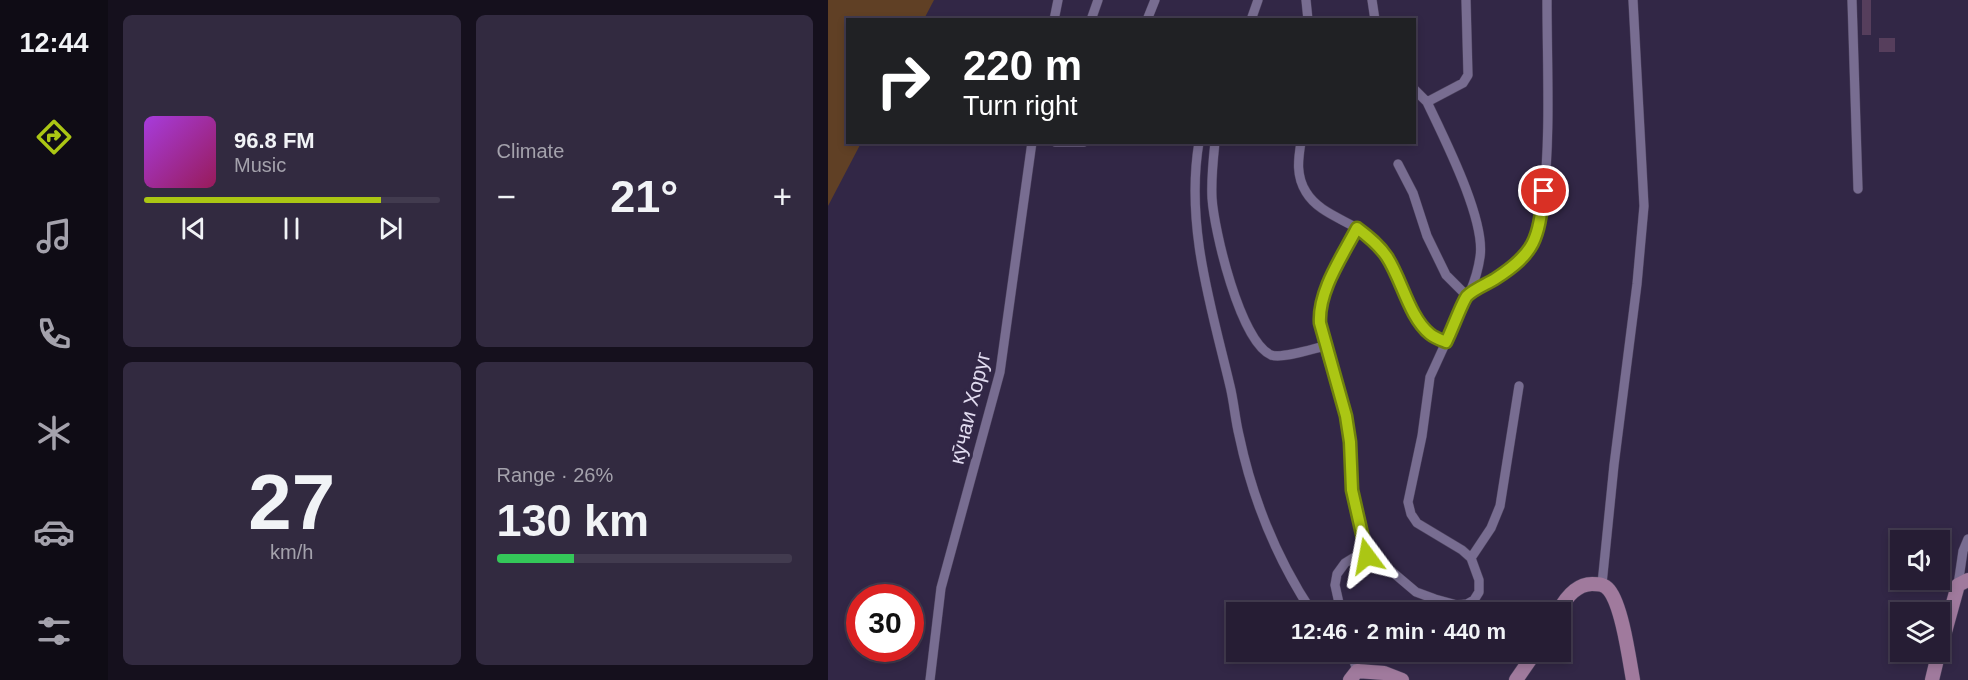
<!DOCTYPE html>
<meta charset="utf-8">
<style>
:root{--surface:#261d34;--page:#322a40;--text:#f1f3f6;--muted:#a4a2ac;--line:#423b4f;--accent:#abc614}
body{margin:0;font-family:Helvetica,sans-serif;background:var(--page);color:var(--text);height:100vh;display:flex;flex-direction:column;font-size:22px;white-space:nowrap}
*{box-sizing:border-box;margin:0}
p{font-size:20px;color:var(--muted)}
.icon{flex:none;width:33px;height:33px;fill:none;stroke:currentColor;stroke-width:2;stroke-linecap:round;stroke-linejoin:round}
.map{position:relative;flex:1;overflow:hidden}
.side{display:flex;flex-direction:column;gap:15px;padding:15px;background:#15101d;width:720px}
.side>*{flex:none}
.banner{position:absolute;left:18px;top:18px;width:570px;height:126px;border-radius:0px;box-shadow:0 3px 9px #0003,0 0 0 2px var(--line);background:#202124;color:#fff;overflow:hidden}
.controls{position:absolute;left:1062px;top:530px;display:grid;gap:12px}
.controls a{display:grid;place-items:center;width:60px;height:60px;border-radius:0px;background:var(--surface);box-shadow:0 3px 9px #0003,0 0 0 2px var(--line);font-size:30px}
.speed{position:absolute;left:18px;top:584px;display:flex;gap:12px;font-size:30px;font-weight:700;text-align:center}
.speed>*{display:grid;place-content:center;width:78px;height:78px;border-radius:50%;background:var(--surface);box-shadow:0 3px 9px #0003,0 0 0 2px var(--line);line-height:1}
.speed .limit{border:9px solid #d22;background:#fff;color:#111}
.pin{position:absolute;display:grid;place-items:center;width:51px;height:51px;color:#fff;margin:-26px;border:3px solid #fff;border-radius:50%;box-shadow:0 2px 6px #0007}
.me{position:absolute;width:66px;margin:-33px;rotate:347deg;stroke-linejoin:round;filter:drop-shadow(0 0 4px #0008)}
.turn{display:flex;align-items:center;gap:21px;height:126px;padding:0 18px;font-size:27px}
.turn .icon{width:78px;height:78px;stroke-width:2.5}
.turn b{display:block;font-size:42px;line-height:51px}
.big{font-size:45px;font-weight:700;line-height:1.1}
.side .tile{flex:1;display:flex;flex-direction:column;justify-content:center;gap:9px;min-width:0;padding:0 21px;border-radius:9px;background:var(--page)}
.side .dial{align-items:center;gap:0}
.dial b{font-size:78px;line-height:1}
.song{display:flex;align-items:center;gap:18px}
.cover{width:72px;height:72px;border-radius:9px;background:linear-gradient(135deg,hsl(280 70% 55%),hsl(330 70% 35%))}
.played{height:6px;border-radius:3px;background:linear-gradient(90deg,var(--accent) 80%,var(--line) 80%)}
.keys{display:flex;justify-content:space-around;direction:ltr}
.heat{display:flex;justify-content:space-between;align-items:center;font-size:33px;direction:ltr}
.charge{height:9px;border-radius:4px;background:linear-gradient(90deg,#34c759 26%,var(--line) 0)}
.side .tiles{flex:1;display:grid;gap:15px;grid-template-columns:repeat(2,1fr)}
.trip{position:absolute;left:398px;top:602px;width:345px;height:60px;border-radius:0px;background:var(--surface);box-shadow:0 3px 9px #0003,0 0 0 2px var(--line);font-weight:700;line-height:60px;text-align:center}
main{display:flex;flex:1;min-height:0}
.menu{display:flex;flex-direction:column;width:108px;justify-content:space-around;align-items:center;background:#0f0c15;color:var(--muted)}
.menu .icon{width:42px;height:42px}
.menu .on{color:var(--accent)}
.menu b{font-size:27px;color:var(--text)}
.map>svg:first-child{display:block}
</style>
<main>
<nav class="menu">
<b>12:44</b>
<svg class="icon on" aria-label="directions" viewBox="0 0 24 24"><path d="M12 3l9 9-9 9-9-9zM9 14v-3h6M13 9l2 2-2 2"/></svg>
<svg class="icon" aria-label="music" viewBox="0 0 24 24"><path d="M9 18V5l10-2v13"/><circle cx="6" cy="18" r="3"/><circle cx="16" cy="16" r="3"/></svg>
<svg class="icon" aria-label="phone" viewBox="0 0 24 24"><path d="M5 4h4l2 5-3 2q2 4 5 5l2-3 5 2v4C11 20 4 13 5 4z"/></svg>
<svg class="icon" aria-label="climate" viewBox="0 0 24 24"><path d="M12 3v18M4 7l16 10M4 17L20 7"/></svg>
<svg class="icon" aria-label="car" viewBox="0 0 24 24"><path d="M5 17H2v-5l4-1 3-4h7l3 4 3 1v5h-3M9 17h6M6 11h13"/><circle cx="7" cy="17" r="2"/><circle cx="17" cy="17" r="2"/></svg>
<svg class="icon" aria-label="filters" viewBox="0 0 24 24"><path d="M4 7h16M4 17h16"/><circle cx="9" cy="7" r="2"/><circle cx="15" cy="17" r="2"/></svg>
</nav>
<section class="side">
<div class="tiles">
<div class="tile">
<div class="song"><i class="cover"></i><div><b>96.8 FM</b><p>Music</p></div></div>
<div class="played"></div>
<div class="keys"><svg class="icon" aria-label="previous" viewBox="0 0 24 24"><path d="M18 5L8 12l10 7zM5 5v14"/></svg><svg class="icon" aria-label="pause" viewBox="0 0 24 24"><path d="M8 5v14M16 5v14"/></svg><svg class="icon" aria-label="next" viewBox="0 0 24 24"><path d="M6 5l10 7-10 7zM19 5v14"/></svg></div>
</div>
<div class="tile"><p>Climate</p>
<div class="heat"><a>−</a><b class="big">21°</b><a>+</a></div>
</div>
<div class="tile dial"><b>27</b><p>km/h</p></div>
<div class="tile"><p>Range · 26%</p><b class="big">130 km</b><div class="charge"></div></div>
</div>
</section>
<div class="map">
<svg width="1140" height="680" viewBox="0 0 1140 680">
<rect width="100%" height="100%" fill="#322746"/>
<path fill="#604025" d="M0,0H106L96,19L20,20V142L33,143L0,206Z"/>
<path fill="#563e5c" d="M1034,0H1043V35H1034Z
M1051,38H1067V52H1051Z"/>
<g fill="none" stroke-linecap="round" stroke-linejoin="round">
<defs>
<path id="street" d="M478,0L480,20
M544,0L547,20
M1024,0L1030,189
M226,20L230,0
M263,20L270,0
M319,20L327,0
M423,20L430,0
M586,89L599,102L635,83L640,75L638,0
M227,142H256
M371,142C357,225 383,306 402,386C406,402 407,419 411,435C424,497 449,559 484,612
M387,142C385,161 383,179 384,198C386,230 412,341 443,355C454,359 484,349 497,346
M473,142C470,160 468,176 478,192C493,217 528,221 548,243C570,268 575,304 595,328C601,335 610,338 618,342C631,315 648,287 652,257C658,220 616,138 599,102
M570,164L585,193L599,236L618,275L639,296C662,282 690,269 704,246C712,233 713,217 715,202C723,136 719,67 719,0
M529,228C519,247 492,292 491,311C489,340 511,387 518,417C523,438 520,459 522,480C525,506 533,531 539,556
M643,558L663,528L672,506L691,386
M774,584L786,465L809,284L816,206L805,0
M1130,585L1135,551L1140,539
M513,612L507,585L509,574L517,563L525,558L539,556L549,559L588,592L607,599L629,605L639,604L646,600L651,592V580L643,558L634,550L589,523L583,514L580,502L594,436L602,377L618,342
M523,651L529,671
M102,680L113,588L172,372L204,142"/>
<path id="secondary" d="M730,612C737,599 748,584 764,584C771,584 776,584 781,590C794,606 801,658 805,680
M1112,650L1130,585L1140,580
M522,680L529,671L556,673L574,680
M688,680L708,651
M1104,680L1111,651"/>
</defs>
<use href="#street" stroke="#4e445f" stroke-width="10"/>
<use href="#secondary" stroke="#4e445f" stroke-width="15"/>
<use href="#street" stroke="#786d91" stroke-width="9"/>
<use href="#secondary" stroke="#a07a9d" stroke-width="14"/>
</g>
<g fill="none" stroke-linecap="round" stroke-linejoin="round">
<defs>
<path id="route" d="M539,556L524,490L522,442L518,416L492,323C490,291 514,257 529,228C541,237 551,245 559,257C574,280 581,317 602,334C607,338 613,340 618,342C623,333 634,302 639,296C646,289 659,284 667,279C709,252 710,238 716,191"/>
</defs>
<use href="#route" stroke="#6f810d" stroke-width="15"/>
<use href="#route" stroke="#abc614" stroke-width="10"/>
</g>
<g text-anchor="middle" stroke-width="6" stroke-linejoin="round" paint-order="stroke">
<g font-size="21" fill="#e1dbef" stroke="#322746">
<text transform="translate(142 408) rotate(-76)" y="7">кӯчаи Хоруг</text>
</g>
</g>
</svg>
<div class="controls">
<a><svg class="icon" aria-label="sound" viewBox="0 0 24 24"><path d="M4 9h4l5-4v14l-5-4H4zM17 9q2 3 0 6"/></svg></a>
<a><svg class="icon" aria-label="layers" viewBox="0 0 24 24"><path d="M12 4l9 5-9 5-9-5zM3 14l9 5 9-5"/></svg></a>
</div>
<div class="speed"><div class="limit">30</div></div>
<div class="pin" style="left:716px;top:191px;background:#d93025"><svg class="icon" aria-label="arrive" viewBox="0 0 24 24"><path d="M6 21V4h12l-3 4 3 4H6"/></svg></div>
<svg class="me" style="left:539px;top:556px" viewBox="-20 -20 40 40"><path d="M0-17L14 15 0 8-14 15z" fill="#abc614" stroke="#fff" stroke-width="4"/></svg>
<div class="trip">12:46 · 2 min · 440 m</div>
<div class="banner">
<div class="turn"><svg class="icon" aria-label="right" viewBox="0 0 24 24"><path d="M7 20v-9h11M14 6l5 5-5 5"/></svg><div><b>220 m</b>Turn right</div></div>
</div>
</div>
</main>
